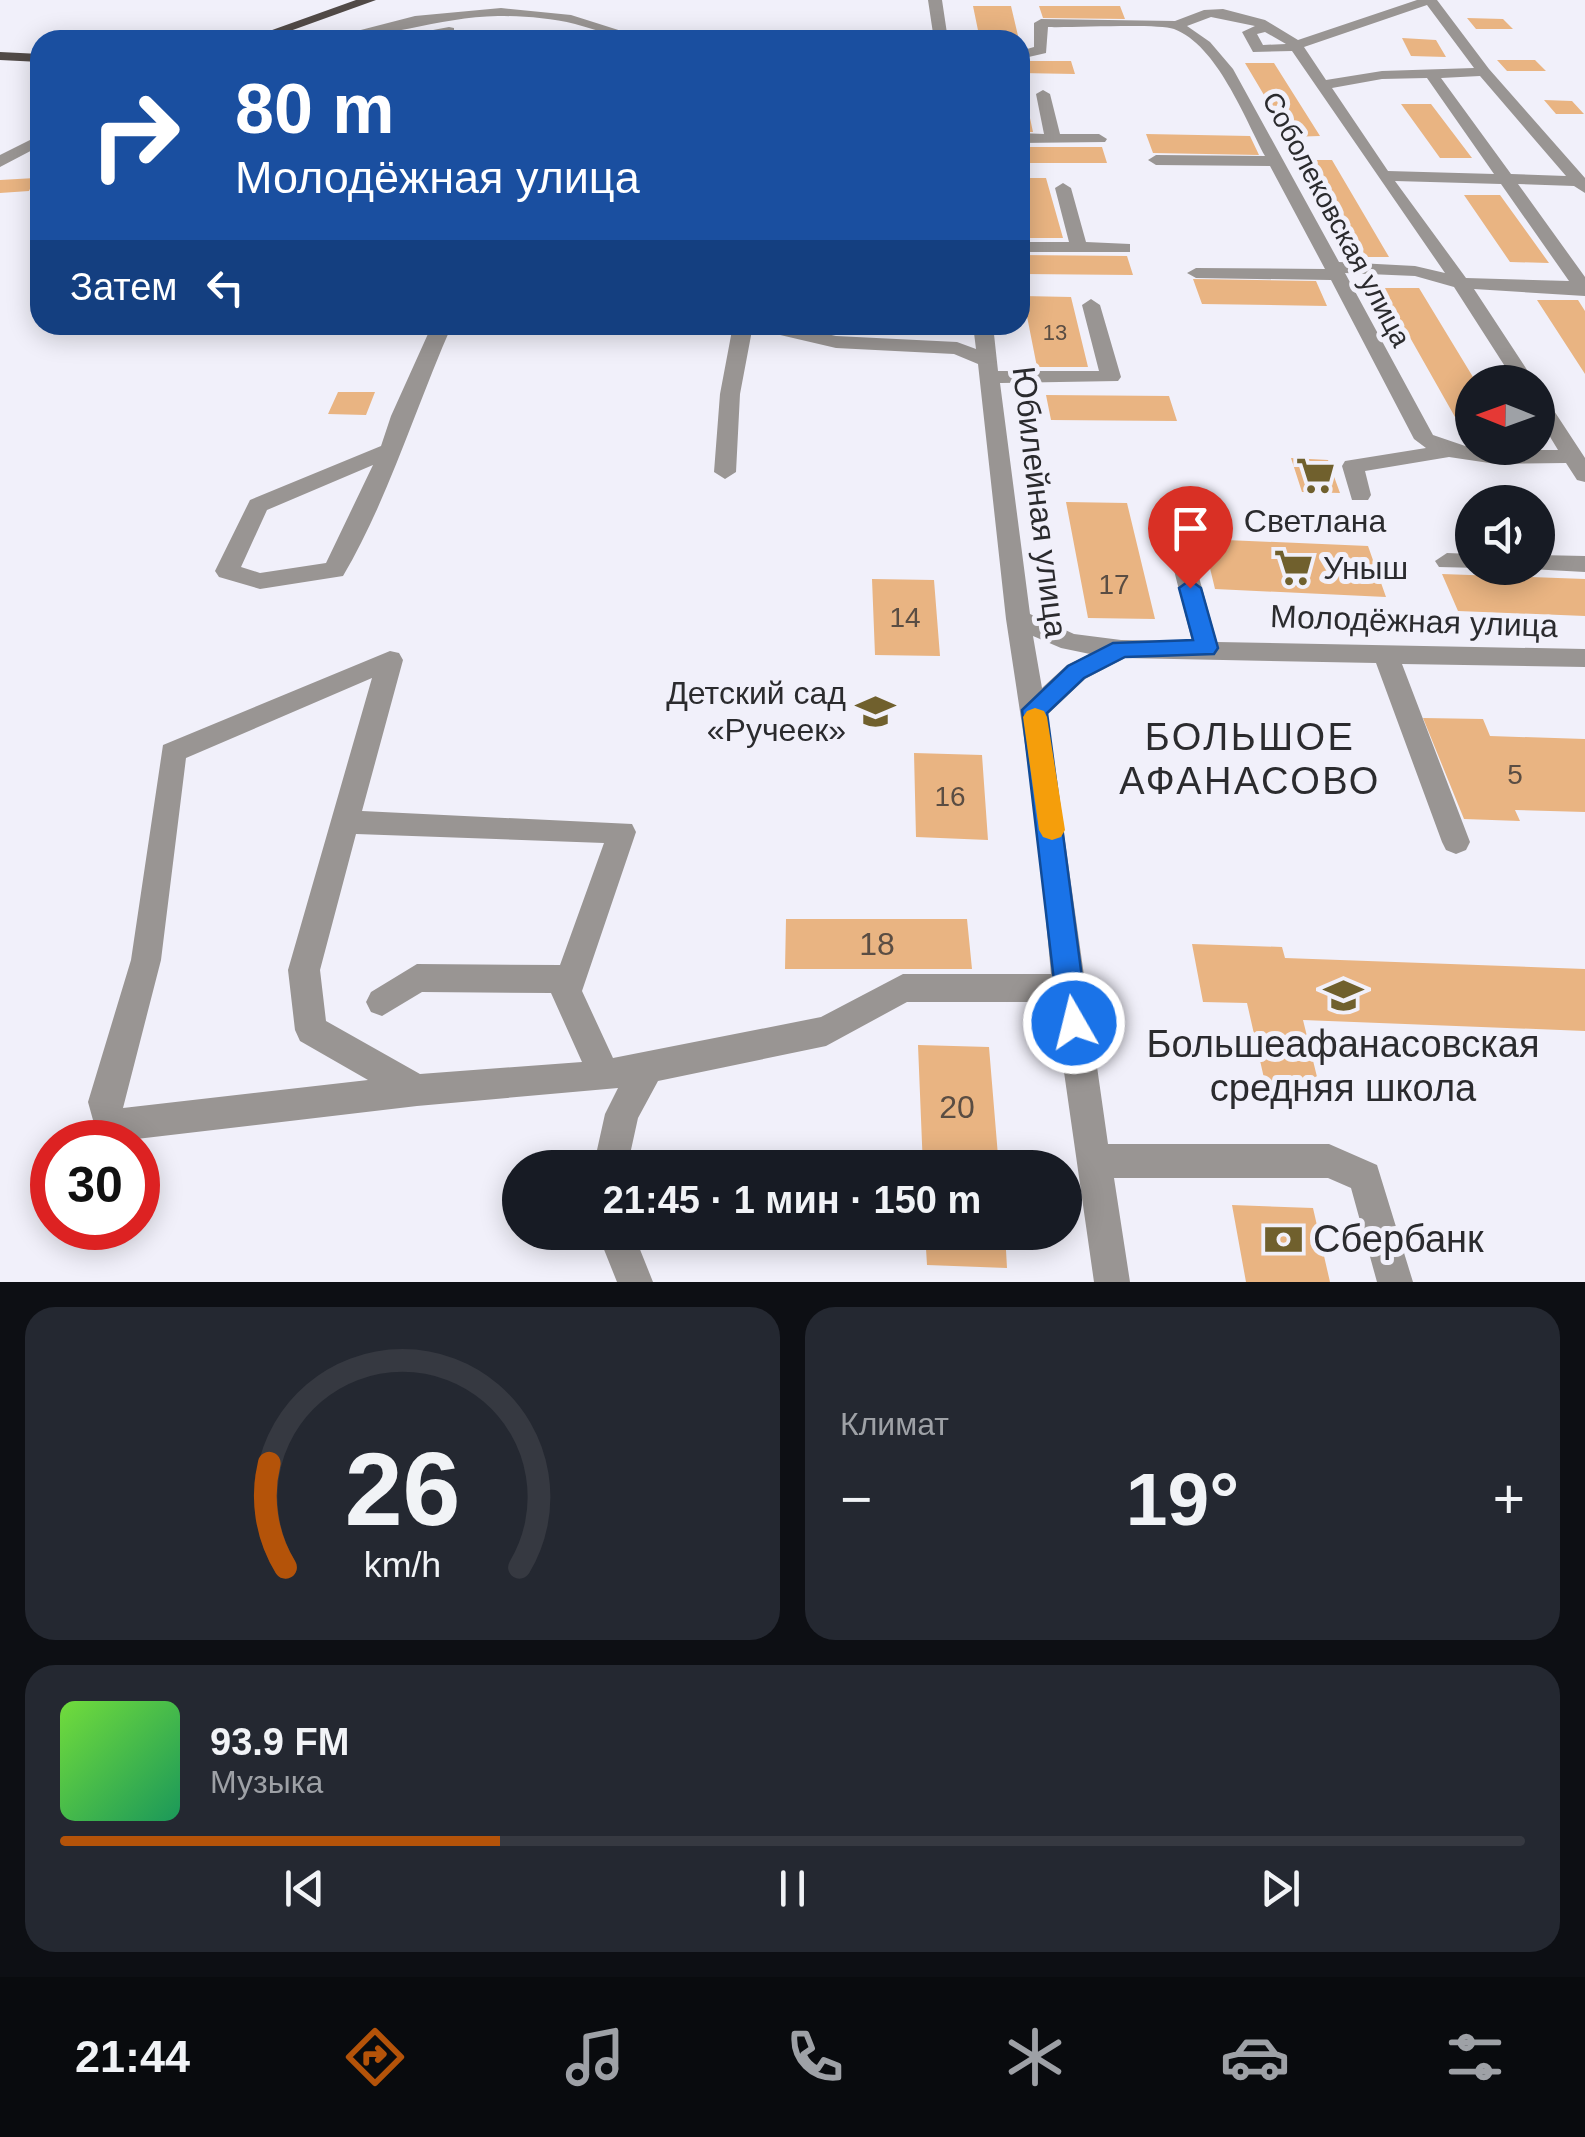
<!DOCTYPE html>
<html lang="ru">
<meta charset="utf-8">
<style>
:root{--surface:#171b24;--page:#242831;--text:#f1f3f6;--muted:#9ea1a6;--line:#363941;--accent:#b45309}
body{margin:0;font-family:Arial,sans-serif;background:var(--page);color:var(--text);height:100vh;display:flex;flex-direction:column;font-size:38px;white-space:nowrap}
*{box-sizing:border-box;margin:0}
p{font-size:32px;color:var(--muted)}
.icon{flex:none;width:55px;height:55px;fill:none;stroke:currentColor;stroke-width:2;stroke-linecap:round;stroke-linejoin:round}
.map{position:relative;height:1282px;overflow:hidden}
.details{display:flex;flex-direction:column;gap:25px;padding:25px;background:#0d0f14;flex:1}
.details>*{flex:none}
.top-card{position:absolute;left:30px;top:30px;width:1000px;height:305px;border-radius:30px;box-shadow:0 5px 25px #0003;background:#1a4fa0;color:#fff;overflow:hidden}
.needle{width:65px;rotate:271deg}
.tools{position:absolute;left:1455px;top:365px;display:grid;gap:20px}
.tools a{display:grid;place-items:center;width:100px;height:100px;border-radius:50%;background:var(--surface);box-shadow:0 5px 25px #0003;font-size:50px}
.speed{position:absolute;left:30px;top:1120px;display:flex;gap:20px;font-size:50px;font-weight:700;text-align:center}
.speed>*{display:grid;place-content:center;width:130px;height:130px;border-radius:50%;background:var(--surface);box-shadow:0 5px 25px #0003;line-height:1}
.speed .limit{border:15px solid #d22;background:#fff;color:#111}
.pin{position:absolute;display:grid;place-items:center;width:85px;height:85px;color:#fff;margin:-102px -42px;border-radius:50% 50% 50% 0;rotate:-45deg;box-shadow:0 0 10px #0007}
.pin .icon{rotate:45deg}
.me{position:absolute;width:110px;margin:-55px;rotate:352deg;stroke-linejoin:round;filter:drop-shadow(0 0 8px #0008)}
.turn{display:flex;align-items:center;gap:35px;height:210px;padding:0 40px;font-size:45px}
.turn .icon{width:130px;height:130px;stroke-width:2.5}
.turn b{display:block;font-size:70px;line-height:85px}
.then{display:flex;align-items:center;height:95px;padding:0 40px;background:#0003;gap:20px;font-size:38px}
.big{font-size:75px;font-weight:700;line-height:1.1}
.details .card{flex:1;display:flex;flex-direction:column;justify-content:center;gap:15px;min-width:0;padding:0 35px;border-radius:30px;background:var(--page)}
.details .dial{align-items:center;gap:0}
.dial svg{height:260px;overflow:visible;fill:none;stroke:var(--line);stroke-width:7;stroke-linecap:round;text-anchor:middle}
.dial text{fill:var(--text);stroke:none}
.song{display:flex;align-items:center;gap:30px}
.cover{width:120px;height:120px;border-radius:15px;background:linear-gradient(135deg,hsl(100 70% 55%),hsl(150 70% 35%))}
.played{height:10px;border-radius:5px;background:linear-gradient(90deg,var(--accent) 30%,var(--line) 30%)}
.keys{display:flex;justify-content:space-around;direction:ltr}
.heat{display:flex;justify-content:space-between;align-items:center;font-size:55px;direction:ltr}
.details .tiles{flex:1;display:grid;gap:25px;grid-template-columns:1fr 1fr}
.card:last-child{grid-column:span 2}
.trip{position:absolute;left:502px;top:1150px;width:580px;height:100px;border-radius:50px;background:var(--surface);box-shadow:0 5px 25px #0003;font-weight:700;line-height:100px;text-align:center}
.tab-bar{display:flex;height:160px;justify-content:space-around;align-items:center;background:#090b0e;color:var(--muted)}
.tab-bar .icon{width:70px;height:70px}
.tab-bar .current{color:var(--accent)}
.tab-bar b{font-size:45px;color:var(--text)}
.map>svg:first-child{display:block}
</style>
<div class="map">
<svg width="1585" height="1282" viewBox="0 0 1585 1282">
<rect width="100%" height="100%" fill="#f1f0fa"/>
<path fill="#e9b482" d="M973,6H1011L1019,40H980Z
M1039,6H1120L1125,19L1043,18Z
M1467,18L1503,19L1513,29H1476Z
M1402,38L1436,40L1446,57L1411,56Z
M1497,60H1535L1546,71H1507Z
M1020,61H1071L1075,74L1020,73Z
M1245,63H1274L1320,136L1289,137Z
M1022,81L1033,132H1020Z
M1544,100L1572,101L1584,114H1556Z
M1401,104H1431L1472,158H1440Z
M1146,134L1250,136L1259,155L1153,153Z
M1020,147H1102L1107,163H1020Z
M1300,160H1332L1389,257H1355Z
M35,178L29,191L0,193V180Z
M1020,178H1046L1063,238H1020Z
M1464,195H1500L1549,263L1510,262Z
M1020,255L1127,256L1133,275L1024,274Z
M1193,279L1316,281L1327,306L1202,304Z
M1382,288H1419L1476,382H1472V417H1455Z
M1023,296L1071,297L1088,367H1037Z
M1537,300H1578L1585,311V374Z
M338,392H375L366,415L328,414Z
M1046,395L1169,396L1177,421L1051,420Z
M1291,458L1328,460L1340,493L1302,492Z
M1066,502L1127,503L1155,619L1088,618Z
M1203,539L1368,546L1386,597L1215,589Z
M1442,574L1585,579V616L1458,611Z
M872,579L934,580L940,656L875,655Z
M1423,718L1483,719L1490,736L1585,739V812L1515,810L1520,821L1464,819Z
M914,753L982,755L988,840L916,837Z
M786,919H967L972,969H785Z
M1192,944L1282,947L1285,958L1585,969V1031L1303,1020L1320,1089L1266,1087L1247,1003L1203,1002Z
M918,1045L989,1047L999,1168H923Z
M1232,1205L1313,1208L1330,1282H1246Z
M925,1232H1005L1007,1268L927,1265Z"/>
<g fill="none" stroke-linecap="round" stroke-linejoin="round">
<path fill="#999593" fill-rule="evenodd" d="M928,0H942L948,40H934Z
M1417,0H1437L1489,69L1585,178V193L1574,186L1518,184L1585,277V296L1474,289L1535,382H1515L1454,287L1415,276L1345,273L1433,435L1477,450H1558L1538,417V395L1545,397L1585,458V482L1577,480L1566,463L1496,464L1449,457L1365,471L1371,495L1368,500H1352L1342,466L1345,461L1426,448L1414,439L1331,280L1196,278L1187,273L1196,268L1325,269L1270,166L1156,165L1148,160L1156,155L1265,156C1245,119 1217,45 1174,29C1157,23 1072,28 1048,27L1046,53L1020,59V51L1034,47V23L1041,19L1175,21L1204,10L1223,9L1265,20L1298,40ZM1427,5L1474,68L1382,71L1326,80L1304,47ZM1211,17L1255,26L1242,32L1253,52L1292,51L1445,273L1415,266L1339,262L1233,69L1210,42L1187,26ZM1265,32L1286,44L1263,45L1257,34ZM1480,76L1566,176L1511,174L1441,78ZM1427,78L1494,174L1388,171L1332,88L1382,79ZM1395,181L1501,184L1569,281L1466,278Z
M501,8L571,15L650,40C623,40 601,31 575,24C550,18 523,16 498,16C438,17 381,40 322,40L415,16Z
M449,27L454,28V34L380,40Z
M1043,90L1050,94L1060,134H1099L1107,139L1105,142L1020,143V133L1044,134L1036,94Z
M40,135V146L0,167V155Z
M1063,183L1071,188L1086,242L1130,244V252H1020V242H1069L1055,188Z
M1091,299L1100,305L1121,377L1118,381L1000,383L1030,614L1074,634L1121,640L1192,641L1163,527L1174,519L1185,527L1217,642L1585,649V667L1402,664L1470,842L1466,850L1456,854L1446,850L1442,842L1376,663L1125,658L1085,679L1047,715L1108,1144H1329L1377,1165L1413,1282H1377L1351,1188L1328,1178H1114L1130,1282H1094L1054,1002H907L826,1046L658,1081L638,1118L627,1168H593L605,1114L618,1088L417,1106L111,1142L98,1138L88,1102L131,960L163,745L390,651L399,653L403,660L362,811L632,824L636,832L582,991L613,1058L821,1017L903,974H1051L1037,824L1006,619L978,364L954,354L836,348L755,329L753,325L740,394L736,472L725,479L714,472L720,394L733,325H787L836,336L957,342L976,349L973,325H993L998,371H1099L1082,305ZM1033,636L1061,648L1090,654L1067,665L1042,688ZM372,678L288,970L295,1030L300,1041L368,1080L123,1108L161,960L186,758ZM356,834L604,843L560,965L417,964L371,992L366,1002L371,1012L382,1016L422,992L551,993L582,1062L420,1074L326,1021L320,970Z
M432,325H452C416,406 388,500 343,576L260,589L219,577L215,571L250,500L381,446L391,416ZM373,465L326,563L260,573L241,567L267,510Z
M1447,553L1472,554V568H1480L1439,567L1435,561Z
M1538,555L1585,556V572L1530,569L1538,568Z
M597,1232H633L653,1282H617Z"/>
<path fill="#514a47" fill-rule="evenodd" d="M356,0H376L265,40H244Z
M0,52L40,54V62L0,60Z"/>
</g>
<path fill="#1a73e8" stroke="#114b97" stroke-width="2.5" d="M1190,580L1201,588L1218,648L1214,654L1125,657L1084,678L1047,713L1088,1023L1084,1032L1074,1036L1063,1032L1059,1023L1022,710L1068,666L1113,643L1193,640L1179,588Z"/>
<path fill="#f59e0b" d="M1035,708L1044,711L1047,717L1065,830L1061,837L1052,840L1043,837L1039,830L1023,717L1027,711Z"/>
<defs>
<symbol id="supermarket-bare" viewBox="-9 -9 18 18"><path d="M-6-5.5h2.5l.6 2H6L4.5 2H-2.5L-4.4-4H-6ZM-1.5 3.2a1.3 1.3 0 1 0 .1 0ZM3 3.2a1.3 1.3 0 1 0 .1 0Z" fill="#70602d" stroke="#f1f0fa" stroke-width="2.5" paint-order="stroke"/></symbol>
<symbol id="school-bare" viewBox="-9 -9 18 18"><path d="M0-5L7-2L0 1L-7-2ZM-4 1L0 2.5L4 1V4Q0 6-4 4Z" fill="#70602d" stroke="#f1f0fa" stroke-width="2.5" paint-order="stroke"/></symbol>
<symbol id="bank-bare" viewBox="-9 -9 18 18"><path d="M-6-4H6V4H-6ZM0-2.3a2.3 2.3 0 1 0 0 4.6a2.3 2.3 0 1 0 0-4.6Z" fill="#70602d" stroke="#f1f0fa" stroke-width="2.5" paint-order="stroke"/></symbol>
</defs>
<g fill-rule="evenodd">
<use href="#supermarket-bare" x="1288" y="448" width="55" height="55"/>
<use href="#supermarket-bare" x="1266" y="540" width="55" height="55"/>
<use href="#school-bare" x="848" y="684" width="55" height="55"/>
<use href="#school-bare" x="1316" y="968" width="55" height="55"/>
<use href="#bank-bare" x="1256" y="1212" width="55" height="55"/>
</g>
<g text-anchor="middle" stroke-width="10" stroke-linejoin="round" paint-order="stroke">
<g font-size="22" fill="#5a4d43">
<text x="1055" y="340">13</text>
</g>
<g font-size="28" fill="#2b2b2e" stroke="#f1f0fa">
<text transform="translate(1337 219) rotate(62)" y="10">Соболековская улица</text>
</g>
<g font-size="28" fill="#5a4d43">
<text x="1114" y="594">17</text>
<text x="905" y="627">14</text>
<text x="1515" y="784">5</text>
<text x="950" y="806">16</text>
</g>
<g font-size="32" fill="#2b2b2e" stroke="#f1f0fa">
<text transform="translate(1040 502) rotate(83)" y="11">Юбилейная улица</text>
<text transform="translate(1414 621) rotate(2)" y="11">Молодёжная улица</text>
</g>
<g font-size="32" fill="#2b2b2e" stroke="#f1f0fa">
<text x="1315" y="532">Светлана</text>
<text x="1323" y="579" text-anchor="start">Уныш</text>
<text x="846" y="704" text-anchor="end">Детский сад<tspan x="846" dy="37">«Ручеек»</tspan></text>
</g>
<g font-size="32" fill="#5a4d43">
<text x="877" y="955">18</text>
<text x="957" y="1118">20</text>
</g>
<g font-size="38" letter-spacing="2.5" fill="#2b2b2e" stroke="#f1f0fa">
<text x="1250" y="750">БОЛЬШОЕ<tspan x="1250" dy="44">АФАНАСОВО</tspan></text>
</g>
<g font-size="38" fill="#2b2b2e" stroke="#f1f0fa">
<text x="1343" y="1057">Большеафанасовская<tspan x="1343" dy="44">средняя школа</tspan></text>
<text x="1313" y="1252" text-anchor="start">Сбербанк</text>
</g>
</g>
</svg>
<div class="tools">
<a><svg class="needle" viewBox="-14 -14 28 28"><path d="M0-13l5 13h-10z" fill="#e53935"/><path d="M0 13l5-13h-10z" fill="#9ea1a6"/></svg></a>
<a><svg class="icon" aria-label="sound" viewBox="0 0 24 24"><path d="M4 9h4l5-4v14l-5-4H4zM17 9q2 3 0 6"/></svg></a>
</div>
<div class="speed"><div class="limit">30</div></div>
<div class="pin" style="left:1190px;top:588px;background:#d93025"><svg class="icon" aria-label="arrive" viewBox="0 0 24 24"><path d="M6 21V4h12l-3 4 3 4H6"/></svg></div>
<svg class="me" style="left:1074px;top:1023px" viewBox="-20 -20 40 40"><circle r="17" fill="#1a73e8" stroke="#fff" stroke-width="3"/><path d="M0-11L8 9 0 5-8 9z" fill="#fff"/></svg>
<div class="trip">21:45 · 1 мин · 150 m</div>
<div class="top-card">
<div class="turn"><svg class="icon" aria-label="right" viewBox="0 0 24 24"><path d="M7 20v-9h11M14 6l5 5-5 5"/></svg><div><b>80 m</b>Молодёжная улица</div></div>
<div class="then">Затем<svg class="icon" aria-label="left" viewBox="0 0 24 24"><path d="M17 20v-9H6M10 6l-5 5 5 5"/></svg></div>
</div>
</div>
<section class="details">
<div class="tiles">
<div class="card dial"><svg viewBox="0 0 100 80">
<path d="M14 69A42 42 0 1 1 86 69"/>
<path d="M14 69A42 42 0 0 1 9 37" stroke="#b45309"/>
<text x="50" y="56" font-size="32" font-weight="700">26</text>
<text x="50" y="72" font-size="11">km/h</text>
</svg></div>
<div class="card"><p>Климат</p>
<div class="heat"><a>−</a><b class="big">19°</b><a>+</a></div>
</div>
<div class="card">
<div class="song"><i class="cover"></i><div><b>93.9 FM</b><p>Музыка</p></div></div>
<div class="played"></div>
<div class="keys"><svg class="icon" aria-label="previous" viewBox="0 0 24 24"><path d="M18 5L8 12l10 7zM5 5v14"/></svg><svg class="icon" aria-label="pause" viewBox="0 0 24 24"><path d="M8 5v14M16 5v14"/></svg><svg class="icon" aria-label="next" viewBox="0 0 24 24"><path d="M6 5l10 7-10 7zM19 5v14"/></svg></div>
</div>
</div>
</section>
<nav class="tab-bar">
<b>21:44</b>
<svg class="icon current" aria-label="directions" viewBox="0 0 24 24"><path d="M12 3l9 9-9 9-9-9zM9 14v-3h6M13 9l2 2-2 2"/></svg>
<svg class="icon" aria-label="music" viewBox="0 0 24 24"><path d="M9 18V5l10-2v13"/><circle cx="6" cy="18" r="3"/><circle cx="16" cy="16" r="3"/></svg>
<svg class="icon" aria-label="phone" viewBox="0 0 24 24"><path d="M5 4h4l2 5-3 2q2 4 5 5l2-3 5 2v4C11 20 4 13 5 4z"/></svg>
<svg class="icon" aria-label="climate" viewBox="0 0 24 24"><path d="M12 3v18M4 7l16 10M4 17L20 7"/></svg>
<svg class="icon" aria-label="car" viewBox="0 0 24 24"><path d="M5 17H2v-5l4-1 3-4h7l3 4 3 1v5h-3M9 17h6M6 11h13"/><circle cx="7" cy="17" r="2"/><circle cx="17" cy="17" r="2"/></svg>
<svg class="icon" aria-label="filters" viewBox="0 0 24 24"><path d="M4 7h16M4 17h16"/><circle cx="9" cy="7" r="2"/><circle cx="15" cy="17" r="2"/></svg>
</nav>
